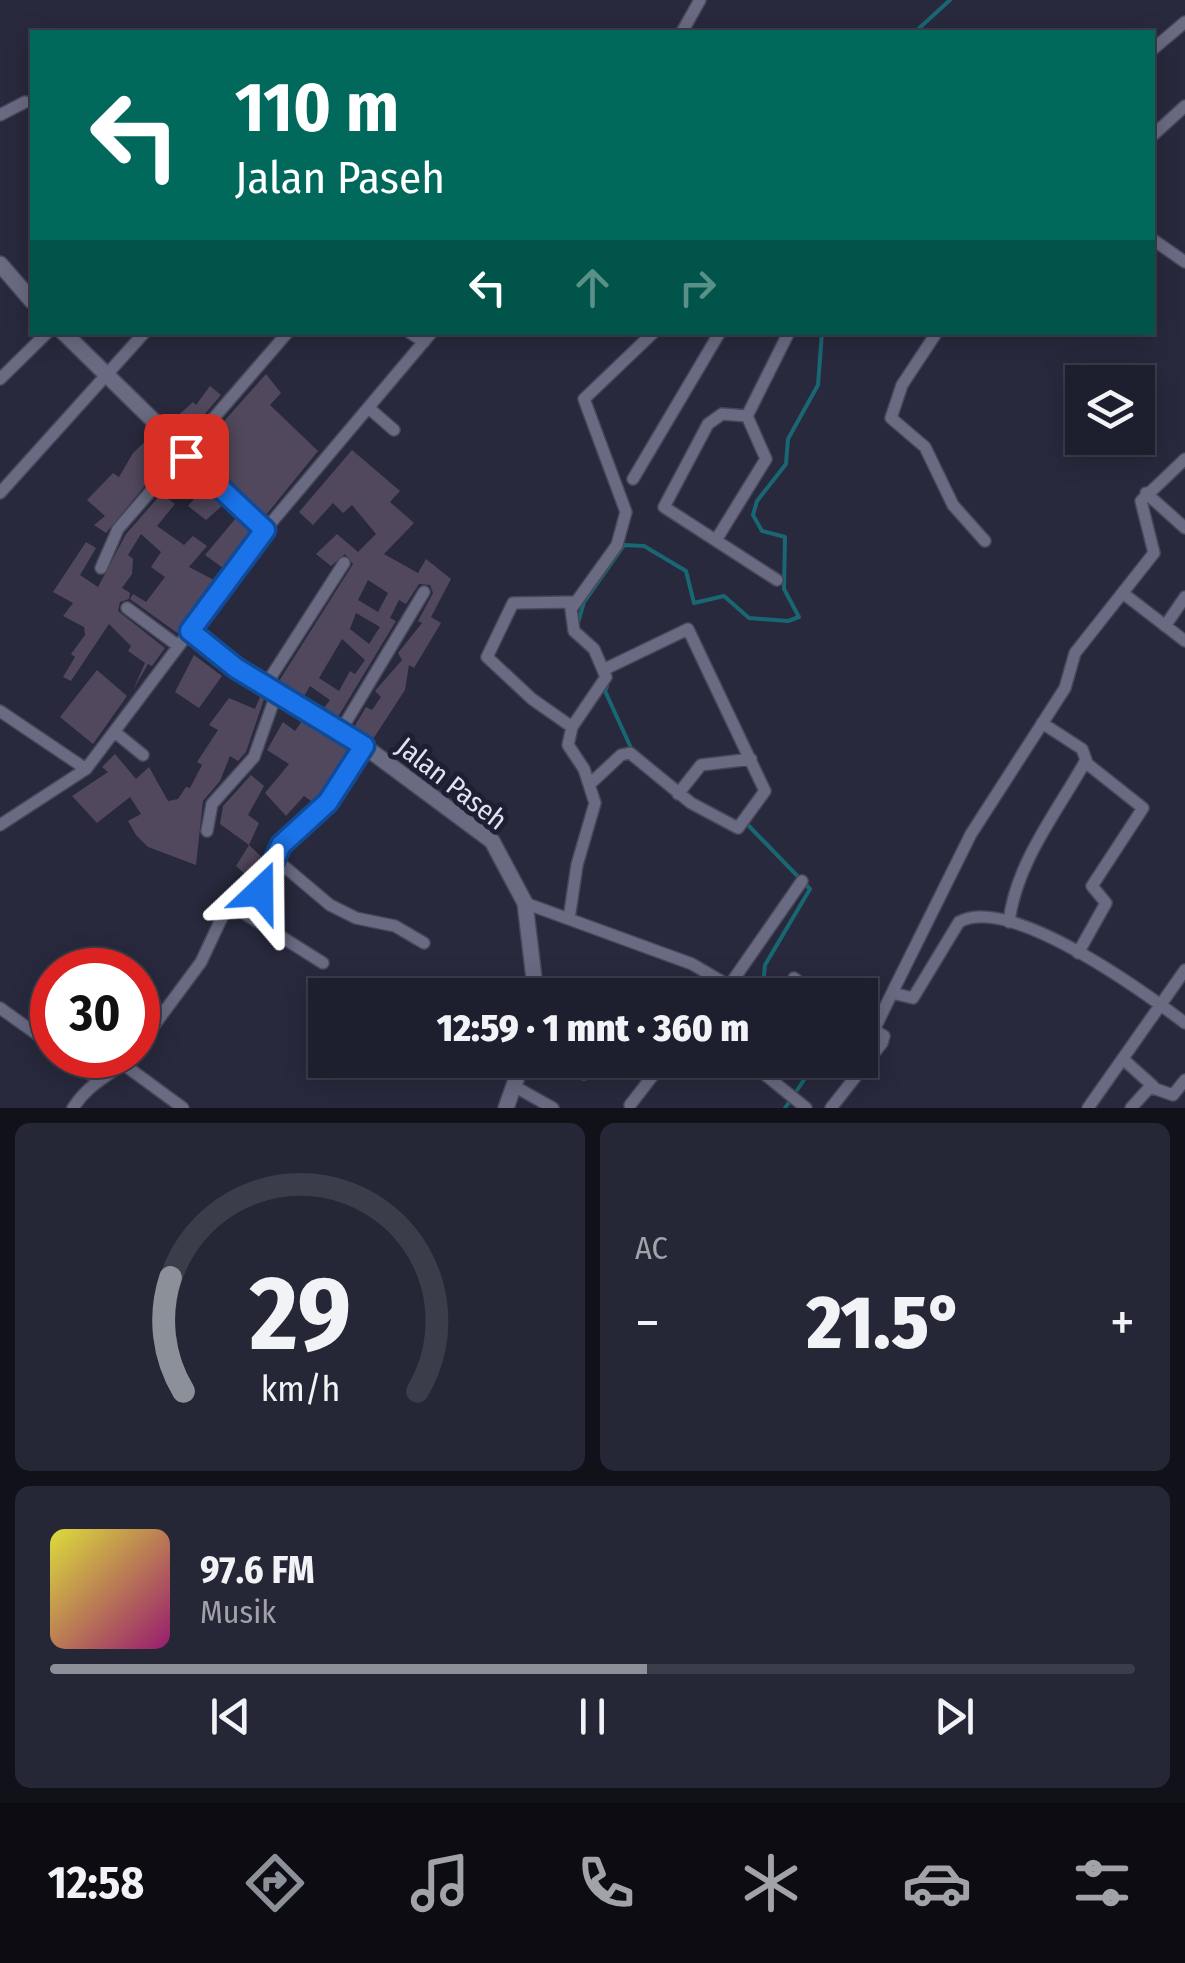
<!DOCTYPE html>
<html lang="id">
<meta charset="utf-8">
<style>
:root{--surface:#1e1f2e;--page:#262736;--text:#f1f3f6;--muted:#a1a2aa;--line:#3c3d4a;--accent:#8c9099}
body{margin:0;font-family:"Fira Sans Condensed",sans-serif;background:var(--page);color:var(--text);height:100vh;display:flex;flex-direction:column;font-size:38px;white-space:nowrap}
*{box-sizing:border-box;margin:0}
p{font-size:32px;color:var(--muted)}
.icon{flex:none;width:55px;height:55px;fill:none;stroke:currentColor;stroke-width:2;stroke-linecap:round;stroke-linejoin:round}
.map{position:relative;height:1108px;overflow:hidden}
.side{display:flex;flex-direction:column;gap:15px;padding:15px;background:#101119;flex:1}
.side>*{flex:none}
.banner{position:absolute;left:30px;top:30px;width:1125px;height:305px;border-radius:0px;box-shadow:0 5px 25px #0003,0 0 0 2px var(--line);background:#00695c;color:#fff;overflow:hidden}
.buttons{position:absolute;left:1065px;top:365px;display:grid;gap:20px}
.buttons a{display:grid;place-items:center;width:90px;height:90px;border-radius:0px;background:var(--surface);box-shadow:0 5px 25px #0003,0 0 0 2px var(--line);font-size:50px}
.speed{position:absolute;left:30px;top:948px;display:flex;gap:20px;font-size:50px;font-weight:700;text-align:center}
.speed>*{display:grid;place-content:center;width:130px;height:130px;border-radius:50%;background:var(--surface);box-shadow:0 5px 25px #0003,0 0 0 2px var(--line);line-height:1}
.speed .limit{border:15px solid #d22;background:#fff;color:#111}
.pin{position:absolute;display:grid;place-items:center;width:85px;height:85px;color:#fff;margin:-42px;border-radius:20px;box-shadow:0 5px 15px #0006}
.me{position:absolute;width:110px;margin:-55px;rotate:23deg;stroke-linejoin:round;filter:drop-shadow(0 0 8px #0008)}
.turn{display:flex;align-items:center;gap:35px;height:210px;padding:0 40px;font-size:45px}
.turn .icon{width:130px;height:130px;stroke-width:2.5}
.turn b{display:block;font-size:70px;line-height:85px}
.lanes{display:flex;align-items:center;height:95px;padding:0 40px;background:#0003;justify-content:center;gap:50px;direction:ltr}
.lanes .off{opacity:.35}
.big{font-size:75px;font-weight:800;line-height:1.1}
.side .card{flex:1;display:flex;flex-direction:column;justify-content:center;gap:15px;min-width:0;padding:0 35px;border-radius:15px;background:var(--page)}
.side .dial{align-items:center;gap:0}
.dial svg{height:260px;overflow:visible;fill:none;stroke:var(--line);stroke-width:7;stroke-linecap:round;text-anchor:middle}
.dial text{fill:var(--text);stroke:none}
.song{display:flex;align-items:center;gap:30px}
.cover{width:120px;height:120px;border-radius:15px;background:linear-gradient(135deg,hsl(60 70% 55%),hsl(320 70% 35%))}
.played{height:10px;border-radius:5px;background:linear-gradient(90deg,var(--accent) 55%,var(--line) 55%)}
.keys{display:flex;justify-content:space-around;direction:ltr}
.heat{display:flex;justify-content:space-between;align-items:center;font-size:55px;direction:ltr}
.side .tiles{flex:1;display:grid;gap:15px;grid-template-columns:1fr 1fr}
.card:last-child{grid-column:span 2}
.trip{position:absolute;left:308px;top:978px;width:570px;height:100px;border-radius:0px;background:var(--surface);box-shadow:0 5px 25px #0003,0 0 0 2px var(--line);font-weight:800;line-height:100px;text-align:center}
.menu{display:flex;height:160px;justify-content:space-around;align-items:center;background:#0c0c12;color:var(--muted)}
.menu .icon{width:70px;height:70px}
.menu .active{color:var(--accent)}
.menu b{font-size:45px;color:var(--text)}
.map>svg:first-child{display:block}
</style>
<div class="map">
<svg width="1185" height="1108" viewBox="0 0 1185 1108">
<rect width="100%" height="100%" fill="#28293d"/>
<g fill="none" stroke-linecap="round" stroke-linejoin="round">
<path stroke="#186773" stroke-width="4" d="M915,32L950,0
M578,623L584,602L624,545L644,546L686,571L694,603L724,596L749,618L788,621L799,617L784,589L785,537L762,531L753,515L757,501L786,464L788,439L818,385L822,332
M607,686L605,691L632,750
M747,824L810,889L765,965L762,995
M785,1108L812,1068V1060"/>
</g>
<path fill="#52485d" fill-rule="evenodd" d="M266,374L281,393L270,405L318,451L266,515L222,472L227,467L202,446Z
M210,386L221,395L186,436L171,422L193,402L196,405Z
M150,437L170,455L106,533L94,525L105,516L87,500L113,473L119,477L133,453Z
M352,450L400,491L390,502L414,523L384,554L418,573L426,559L451,579L431,617L441,623L414,668L409,665L405,690L373,739L354,727L366,707L372,710L381,697L375,691L402,660L398,653L422,623L418,621L433,593L430,585L419,584L406,604L399,600L390,618L396,621L338,717L324,708L330,700L310,686L304,696L279,681L353,564L345,554L331,566L316,554L337,534L358,552L376,534L352,505L343,513L333,503L313,525L299,512ZM368,580L388,593L378,612L358,600ZM356,613L380,627L369,644L350,629ZM342,639L365,660L355,674L350,671L339,691L319,678Z
M205,487L223,505L206,520L188,506Z
M161,494L175,504L157,526L184,545L193,536L207,546L189,567L214,580L177,633L173,630L130,599L133,594L146,602L165,577L151,567L161,552L141,534L128,555L133,559L132,574L122,588L130,593L129,599L120,602L118,611L165,648L152,666L148,664L133,690L145,663L128,651L131,646L109,624L71,681L63,677L75,657L71,654L85,635L84,627L63,616L73,603L53,592L86,542L96,548L80,575L98,587L126,534Z
M236,518L250,531L223,568L205,555Z
M194,655L222,676L199,708L175,692Z
M97,670L127,696L93,744L60,717Z
M260,697L264,699L246,752L238,761L230,756L220,781L203,801L196,865L148,847L136,835L128,821L141,814L130,797L97,823L72,796L108,772L102,767L115,754L136,779L149,767L168,801L178,799L186,787L190,788L202,765L197,762L218,730L209,725L229,698L255,709Z
M302,721L348,750L321,797L314,803L304,796L286,816L265,793L289,764L267,750L283,722L295,731Z
M251,775L264,786L248,815L259,823L249,845L220,824L223,806Z
M249,845L264,859L251,880L236,866Z"/>
<g fill="none" stroke-linecap="round" stroke-linejoin="round">
<defs>
<path id="minor" d="M682,32L700,0
M1152,50L1185,22
M0,115L25,102
M1152,136L1185,106
M1152,239L1185,262
M409,332L424,342
M937,332L902,385L891,418L925,447L953,505L985,541
M0,379L48,332
M371,410L394,430
M747,416L722,414L708,424L664,507L777,580
M633,479L720,332
M0,493L145,332
M1146,493L1185,528
M265,530L432,332
M716,540L766,459L747,416L789,332
M101,568L118,529L288,332
M1124,594L1185,641
M573,602L513,603L487,657L532,699L572,727L606,677L594,649L574,631L571,609L617,545L626,512L584,399L654,332
M127,608L177,645
M1165,626L1185,597
M265,686L344,563
M0,711L86,769
M340,732L424,592
M116,733L143,755
M590,784L621,755L630,753L691,803L738,828L765,791L688,629L605,669
M678,794L701,765L751,759
M0,825L86,769L190,631
M207,831L212,804L254,757L277,692
M273,857L330,905L356,918L395,926L424,943
M525,903L692,964L745,995
M234,907L323,963
M569,919L577,865L595,803L584,769L568,745L572,727
M1009,922C1016,862 1058,811 1086,760L1082,749L1042,723
M1078,953L1106,903L1092,886L1143,808L1085,762
M794,978L815,995
M729,986L802,881
M892,993L971,834L1065,688L1075,653L1154,553L1141,501L1185,459
M0,1008L52,1045
M860,1028L868,1033L874,1030L892,993L913,998L959,922C1010,894 1144,992 1185,1023
M138,1047L201,962L224,913L256,899L281,845L328,803L364,746
M66,1055L97,1079
M1123,1059L1153,1086
M562,1060L584,1074
M747,1060L806,1108
M123,1064L183,1108
M514,1086L553,1108
M630,1105L665,1060
M73,1108C91,1080 110,1078 131,1055
M831,1108L882,1043L884,1036L874,1030
M1088,1108L1185,970
M1131,1108L1150,1087L1173,1095L1185,1080"/>
<path id="tertiary" d="M0,264L32,301
M63,332L265,530L190,631L236,668L364,746L492,841L525,903L536,995
M506,1108L523,1060"/>
</defs>
<use href="#minor" stroke="#474859" stroke-width="14"/>
<use href="#tertiary" stroke="#474859" stroke-width="18"/>
<use href="#minor" stroke="#6a6b83" stroke-width="11"/>
<use href="#tertiary" stroke="#6a6b83" stroke-width="15"/>
</g>
<g fill="none" stroke-linecap="round" stroke-linejoin="round">
<defs>
<path id="route" d="M186,456L265,530L190,631L236,668L364,746L328,802L281,845L260,892"/>
</defs>
<use href="#route" stroke="#114b97" stroke-width="25"/>
<use href="#route" stroke="#1a73e8" stroke-width="18"/>
</g>
<g text-anchor="middle" stroke-width="10" stroke-linejoin="round" paint-order="stroke">
<g font-size="28" fill="#e2e3f1" stroke="#1f1f33">
<text transform="translate(452 783) rotate(38)" y="10">Jalan Paseh</text>
</g>
</g>
</svg>
<div class="buttons">
<a><svg class="icon" aria-label="layers" viewBox="0 0 24 24"><path d="M12 4l9 5-9 5-9-5zM3 14l9 5 9-5"/></svg></a>
</div>
<div class="speed"><div class="limit">30</div></div>
<div class="pin" style="left:186px;top:456px;background:#d93025"><svg class="icon" aria-label="arrive" viewBox="0 0 24 24"><path d="M6 21V4h12l-3 4 3 4H6"/></svg></div>
<svg class="me" style="left:260px;top:892px" viewBox="-20 -20 40 40"><path d="M0-17L14 15 0 8-14 15z" fill="#1a73e8" stroke="#fff" stroke-width="4"/></svg>
<div class="trip">12:59 · 1 mnt · 360 m</div>
<div class="banner">
<div class="turn"><svg class="icon" aria-label="left" viewBox="0 0 24 24"><path d="M17 20v-9H6M10 6l-5 5 5 5"/></svg><div><b>110 m</b>Jalan Paseh</div></div>
<div class="lanes"><svg class="icon" aria-label="left" viewBox="0 0 24 24"><path d="M17 20v-9H6M10 6l-5 5 5 5"/></svg><svg class="icon off" aria-label="ahead" viewBox="0 0 24 24"><path d="M12 20V5M6 11l6-6 6 6"/></svg><svg class="icon off" aria-label="right" viewBox="0 0 24 24"><path d="M7 20v-9h11M14 6l5 5-5 5"/></svg></div>
</div>
</div>
<section class="side">
<div class="tiles">
<div class="card dial"><svg viewBox="0 0 100 80">
<path d="M14 69A42 42 0 1 1 86 69"/>
<path d="M14 69A42 42 0 0 1 10 34" stroke="#8c9099"/>
<text x="50" y="56" font-size="32" font-weight="700">29</text>
<text x="50" y="72" font-size="11">km/h</text>
</svg></div>
<div class="card"><p>AC</p>
<div class="heat"><a>−</a><b class="big">21.5°</b><a>+</a></div>
</div>
<div class="card">
<div class="song"><i class="cover"></i><div><b>97.6 FM</b><p>Musik</p></div></div>
<div class="played"></div>
<div class="keys"><svg class="icon" aria-label="previous" viewBox="0 0 24 24"><path d="M18 5L8 12l10 7zM5 5v14"/></svg><svg class="icon" aria-label="pause" viewBox="0 0 24 24"><path d="M8 5v14M16 5v14"/></svg><svg class="icon" aria-label="next" viewBox="0 0 24 24"><path d="M6 5l10 7-10 7zM19 5v14"/></svg></div>
</div>
</div>
</section>
<nav class="menu">
<b>12:58</b>
<svg class="icon active" aria-label="directions" viewBox="0 0 24 24"><path d="M12 3l9 9-9 9-9-9zM9 14v-3h6M13 9l2 2-2 2"/></svg>
<svg class="icon" aria-label="music" viewBox="0 0 24 24"><path d="M9 18V5l10-2v13"/><circle cx="6" cy="18" r="3"/><circle cx="16" cy="16" r="3"/></svg>
<svg class="icon" aria-label="phone" viewBox="0 0 24 24"><path d="M5 4h4l2 5-3 2q2 4 5 5l2-3 5 2v4C11 20 4 13 5 4z"/></svg>
<svg class="icon" aria-label="climate" viewBox="0 0 24 24"><path d="M12 3v18M4 7l16 10M4 17L20 7"/></svg>
<svg class="icon" aria-label="car" viewBox="0 0 24 24"><path d="M5 17H2v-5l4-1 3-4h7l3 4 3 1v5h-3M9 17h6M6 11h13"/><circle cx="7" cy="17" r="2"/><circle cx="17" cy="17" r="2"/></svg>
<svg class="icon" aria-label="filters" viewBox="0 0 24 24"><path d="M4 7h16M4 17h16"/><circle cx="9" cy="7" r="2"/><circle cx="15" cy="17" r="2"/></svg>
</nav>
